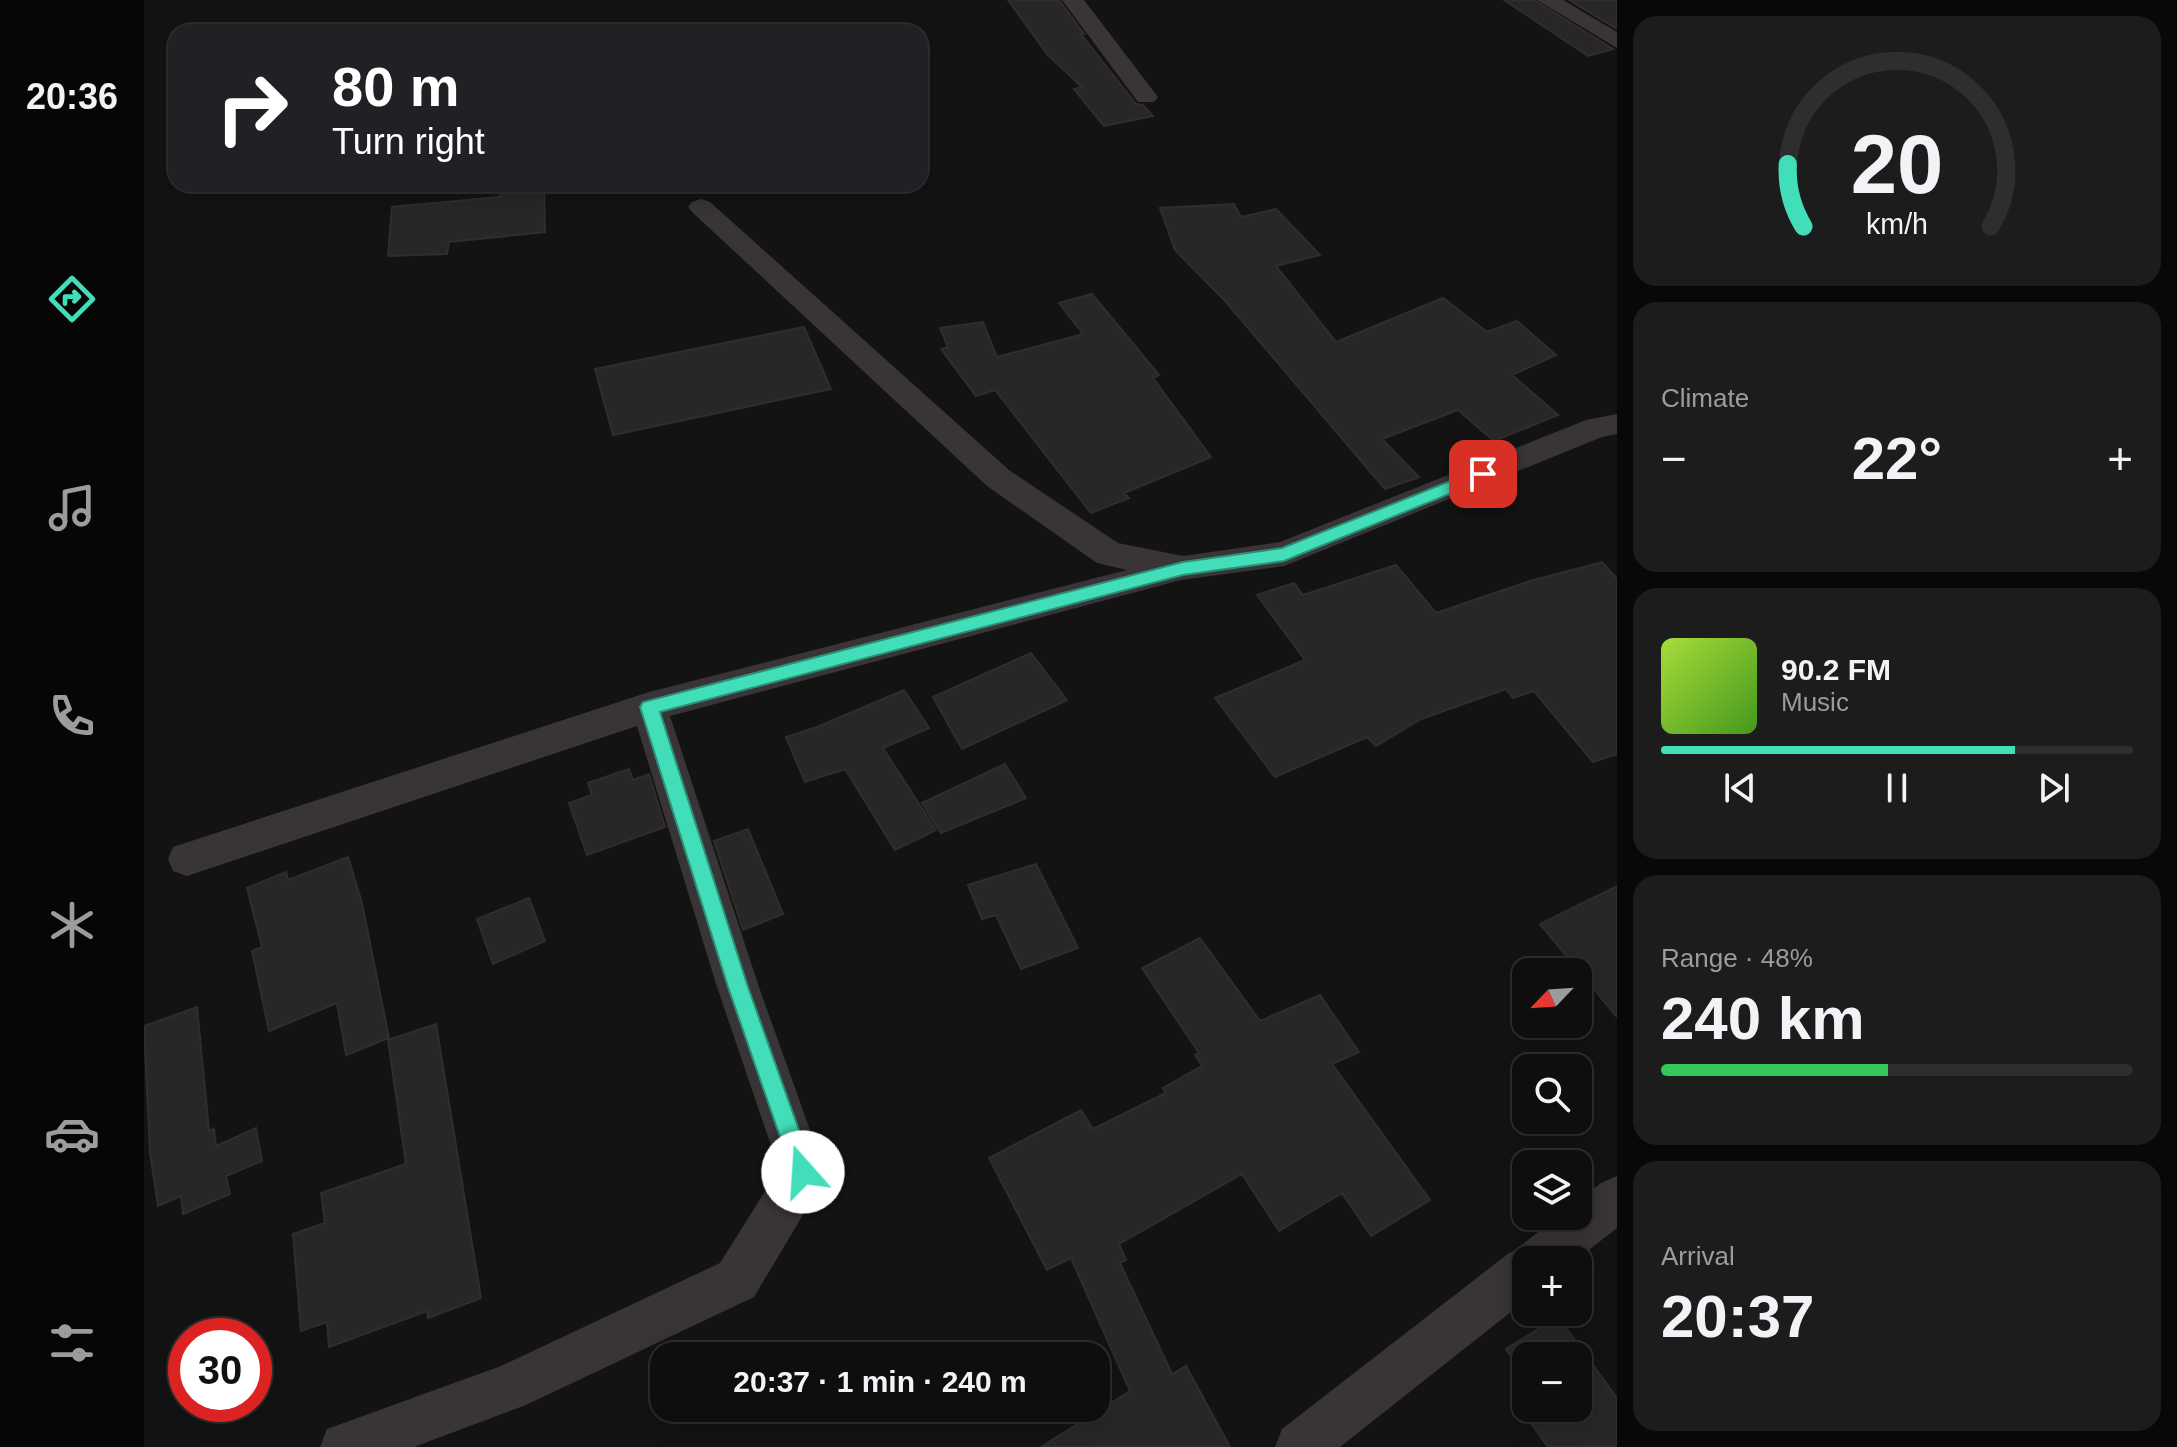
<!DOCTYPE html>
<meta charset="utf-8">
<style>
:root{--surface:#0f0e0e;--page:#1d1c1c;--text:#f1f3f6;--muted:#9b9c9e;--line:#2f2e2e;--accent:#42ddb9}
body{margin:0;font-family:Arial,sans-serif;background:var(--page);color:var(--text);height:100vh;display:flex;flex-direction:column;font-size:30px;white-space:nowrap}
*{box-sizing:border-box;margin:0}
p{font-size:26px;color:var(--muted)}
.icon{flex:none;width:44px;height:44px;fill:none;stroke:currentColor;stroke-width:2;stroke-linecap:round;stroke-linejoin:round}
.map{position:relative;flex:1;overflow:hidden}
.side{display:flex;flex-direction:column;gap:16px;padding:16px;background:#080808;width:560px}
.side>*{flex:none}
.guide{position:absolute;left:24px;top:24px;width:760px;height:168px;border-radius:24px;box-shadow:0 4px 20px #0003,0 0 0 2px var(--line);background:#202124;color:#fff;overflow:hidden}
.needle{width:52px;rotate:245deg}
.buttons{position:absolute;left:1368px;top:958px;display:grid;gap:16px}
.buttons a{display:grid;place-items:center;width:80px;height:80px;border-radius:16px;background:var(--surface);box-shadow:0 4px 20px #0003,0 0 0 2px var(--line);font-size:40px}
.speed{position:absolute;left:24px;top:1318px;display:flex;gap:16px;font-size:40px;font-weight:700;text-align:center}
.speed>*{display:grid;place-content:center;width:104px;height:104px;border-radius:50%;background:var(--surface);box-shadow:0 4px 20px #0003,0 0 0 2px var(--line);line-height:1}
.speed .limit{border:12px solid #d22;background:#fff;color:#111}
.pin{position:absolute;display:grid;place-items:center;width:68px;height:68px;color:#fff;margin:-34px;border-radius:16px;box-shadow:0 4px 12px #0006}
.me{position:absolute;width:88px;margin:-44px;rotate:341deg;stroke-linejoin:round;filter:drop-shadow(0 0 6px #0008)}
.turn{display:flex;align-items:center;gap:28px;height:168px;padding:0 32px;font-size:36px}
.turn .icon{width:104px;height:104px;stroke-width:2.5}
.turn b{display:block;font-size:56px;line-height:68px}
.big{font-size:60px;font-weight:800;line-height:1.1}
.side .card{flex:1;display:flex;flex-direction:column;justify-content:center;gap:12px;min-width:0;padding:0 28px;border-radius:24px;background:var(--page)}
.side .dial{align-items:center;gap:0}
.dial svg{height:208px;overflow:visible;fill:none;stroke:var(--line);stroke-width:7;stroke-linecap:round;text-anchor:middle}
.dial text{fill:var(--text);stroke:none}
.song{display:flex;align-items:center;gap:24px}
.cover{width:96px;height:96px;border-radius:12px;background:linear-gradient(135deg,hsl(80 70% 55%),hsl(100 70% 35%))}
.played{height:8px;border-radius:4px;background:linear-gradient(90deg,var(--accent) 75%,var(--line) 75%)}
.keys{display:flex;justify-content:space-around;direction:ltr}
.heat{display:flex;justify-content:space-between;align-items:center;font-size:44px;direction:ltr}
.charge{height:12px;border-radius:6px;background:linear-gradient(90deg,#34c759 48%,var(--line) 0)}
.trip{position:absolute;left:506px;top:1342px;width:460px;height:80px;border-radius:24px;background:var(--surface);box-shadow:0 4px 20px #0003,0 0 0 2px var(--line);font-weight:800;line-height:80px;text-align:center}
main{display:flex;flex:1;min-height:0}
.dock{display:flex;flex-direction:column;width:144px;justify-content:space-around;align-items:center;background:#060606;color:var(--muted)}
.dock .icon{width:56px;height:56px}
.dock .current{color:var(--accent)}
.dock b{font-size:36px;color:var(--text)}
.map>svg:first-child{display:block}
</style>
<main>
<nav class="dock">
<b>20:36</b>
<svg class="icon current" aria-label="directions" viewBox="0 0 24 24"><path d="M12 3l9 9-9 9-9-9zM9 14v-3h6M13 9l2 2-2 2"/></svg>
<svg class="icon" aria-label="music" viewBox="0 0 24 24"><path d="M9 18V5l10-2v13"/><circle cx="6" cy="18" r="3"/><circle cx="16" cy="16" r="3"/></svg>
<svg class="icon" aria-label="phone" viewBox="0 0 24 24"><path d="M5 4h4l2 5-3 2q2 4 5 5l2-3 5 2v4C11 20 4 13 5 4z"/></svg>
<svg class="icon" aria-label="climate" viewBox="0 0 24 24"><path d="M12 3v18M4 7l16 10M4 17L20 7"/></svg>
<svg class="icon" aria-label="car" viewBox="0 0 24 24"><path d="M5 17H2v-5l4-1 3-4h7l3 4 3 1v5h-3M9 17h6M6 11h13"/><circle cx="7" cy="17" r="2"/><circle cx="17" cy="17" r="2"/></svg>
<svg class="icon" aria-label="filters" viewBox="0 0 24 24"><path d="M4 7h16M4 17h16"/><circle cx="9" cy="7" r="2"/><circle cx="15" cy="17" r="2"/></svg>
</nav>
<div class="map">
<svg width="1473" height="1447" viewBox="0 0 1473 1447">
<rect width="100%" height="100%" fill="#141313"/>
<path fill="#282626" stroke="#302d2d" stroke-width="2" d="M864,0H915L940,34H937L992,104L999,105L1009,116L960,126L930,89L938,87L904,55Z
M1360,0H1390L1469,49L1444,56Z
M1425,0H1473V29Z
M367,184H400L401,232L305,242L303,254L244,256L248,207L356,197V189L366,188Z
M1090,204L1097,217L1132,209L1176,255L1132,266L1192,342L1299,298L1343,332L1373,321L1412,355L1368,375L1414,415L1350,441L1314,410L1238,439L1275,477L1241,489L1082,302L1031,250L1016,208Z
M948,294L1015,375L1009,378L1067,457L980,493L985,498L947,513L851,390L832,396L797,349L804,347L796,328L839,322L853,357L939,334L915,303Z
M660,327L687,389L469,435L451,369Z
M1458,562L1473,579V754L1449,762L1390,691L1369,698L1362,689L1277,719L1232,746L1223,737L1131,777L1071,698L1161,660L1113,595L1150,583L1159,595L1252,565L1292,613L1386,581Z
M887,653L923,700L818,749L789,697Z
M760,690L785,728L739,748L792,830L751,850L701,769L661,782L642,737L673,727Z
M861,764L882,798L797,833L778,803Z
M485,769L489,780L505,774L521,827L443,855L425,803L448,795L444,783Z
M604,829L639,914L599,930L570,841Z
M204,857L218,903L245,1038L202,1055L193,1003L125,1031L108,951L118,947L103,888L142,872L144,880Z
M892,864L934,948L877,969L852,915L838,919L824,885Z
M1473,886V1017L1396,924Z
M385,898L401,941L349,964L333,919Z
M1056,938L1116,1021L1176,995L1215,1052L1188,1064L1286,1200L1227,1236L1198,1193L1135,1231L1098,1174L975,1244L982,1260L976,1263L1028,1374L1042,1366L1086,1447H897L986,1391L927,1258L903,1270L845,1158L937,1110L949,1129L1022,1093L1019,1088L1058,1066L1051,1055L1055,1053L998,968Z
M53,1007L65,1131L70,1129L72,1146L112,1128L118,1161L82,1176L86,1194L39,1214L37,1196L14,1206L6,1152L0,1026Z
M292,1024L337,1298L284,1318L283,1311L185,1347L183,1322L157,1331L149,1234L181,1223L177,1193L262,1164L244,1040Z
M1414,1317L1473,1398V1447H1404L1386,1422L1403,1408H1434V1356H1382V1378L1362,1349Z"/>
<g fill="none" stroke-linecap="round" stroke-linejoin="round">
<path fill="#393435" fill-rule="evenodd" d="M918,0H940L1014,97L1010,102H994Z
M1393,0H1419L1473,32V48Z
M557,199L566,202L865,470L974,543L1039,556L1136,542L1442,420L1473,414V434L1458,437L1140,566L1037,580L526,716L615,987L681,1172L675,1188L610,1297L382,1405L270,1447H176L183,1429L357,1366L576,1263L635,1169L573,987L493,726L43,876L29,871L24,859L29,847L505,692L983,570L953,563L843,486L548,212L544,207L548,202Z
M1473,1176V1228L1432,1260H1382V1300L1196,1447H1131L1138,1429L1365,1253L1376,1249L1379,1244L1414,1216H1434V1201L1457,1183Z"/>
</g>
<path fill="#42ddb9" stroke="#2b9078" stroke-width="2" d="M1339,468L1347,474L1345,478L1140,561L1039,575L516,712L604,987L670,1172L667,1180L659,1183L651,1180L584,987L496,707L499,702L1039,562L1138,548Z"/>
</svg>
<div class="buttons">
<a><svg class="needle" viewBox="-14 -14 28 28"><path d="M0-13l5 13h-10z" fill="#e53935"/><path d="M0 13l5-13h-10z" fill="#9b9c9e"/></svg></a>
<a><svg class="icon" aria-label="search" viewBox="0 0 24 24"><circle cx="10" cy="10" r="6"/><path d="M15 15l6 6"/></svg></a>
<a><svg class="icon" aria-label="layers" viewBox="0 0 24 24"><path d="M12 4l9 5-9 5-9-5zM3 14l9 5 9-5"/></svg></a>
<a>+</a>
<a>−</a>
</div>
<div class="speed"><div class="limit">30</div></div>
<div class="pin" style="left:1339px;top:474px;background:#d93025"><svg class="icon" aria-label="arrive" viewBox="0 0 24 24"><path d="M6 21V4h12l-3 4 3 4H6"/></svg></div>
<svg class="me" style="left:659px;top:1172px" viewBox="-20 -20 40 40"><circle r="19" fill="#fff"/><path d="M0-13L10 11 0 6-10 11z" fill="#42ddb9"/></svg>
<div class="trip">20:37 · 1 min · 240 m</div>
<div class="guide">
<div class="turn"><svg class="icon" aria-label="right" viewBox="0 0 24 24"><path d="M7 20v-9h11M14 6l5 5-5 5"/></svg><div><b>80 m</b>Turn right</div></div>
</div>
</div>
<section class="side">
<div class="card dial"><svg viewBox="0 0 100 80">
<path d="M14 69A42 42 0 1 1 86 69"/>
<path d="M14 69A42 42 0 0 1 8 45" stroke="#42ddb9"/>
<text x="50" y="56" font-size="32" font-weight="700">20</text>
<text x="50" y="72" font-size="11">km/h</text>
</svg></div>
<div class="card"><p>Climate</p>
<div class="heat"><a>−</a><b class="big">22°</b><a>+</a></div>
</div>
<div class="card">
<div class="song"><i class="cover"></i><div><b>90.2 FM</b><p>Music</p></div></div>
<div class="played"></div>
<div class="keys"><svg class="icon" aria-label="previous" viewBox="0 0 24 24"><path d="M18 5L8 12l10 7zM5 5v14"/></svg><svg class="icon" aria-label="pause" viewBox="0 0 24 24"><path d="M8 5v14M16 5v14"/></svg><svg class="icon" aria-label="next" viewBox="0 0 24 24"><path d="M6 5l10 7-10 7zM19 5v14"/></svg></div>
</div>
<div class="card"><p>Range · 48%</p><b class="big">240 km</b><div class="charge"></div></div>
<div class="card"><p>Arrival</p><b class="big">20:37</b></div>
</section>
</main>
